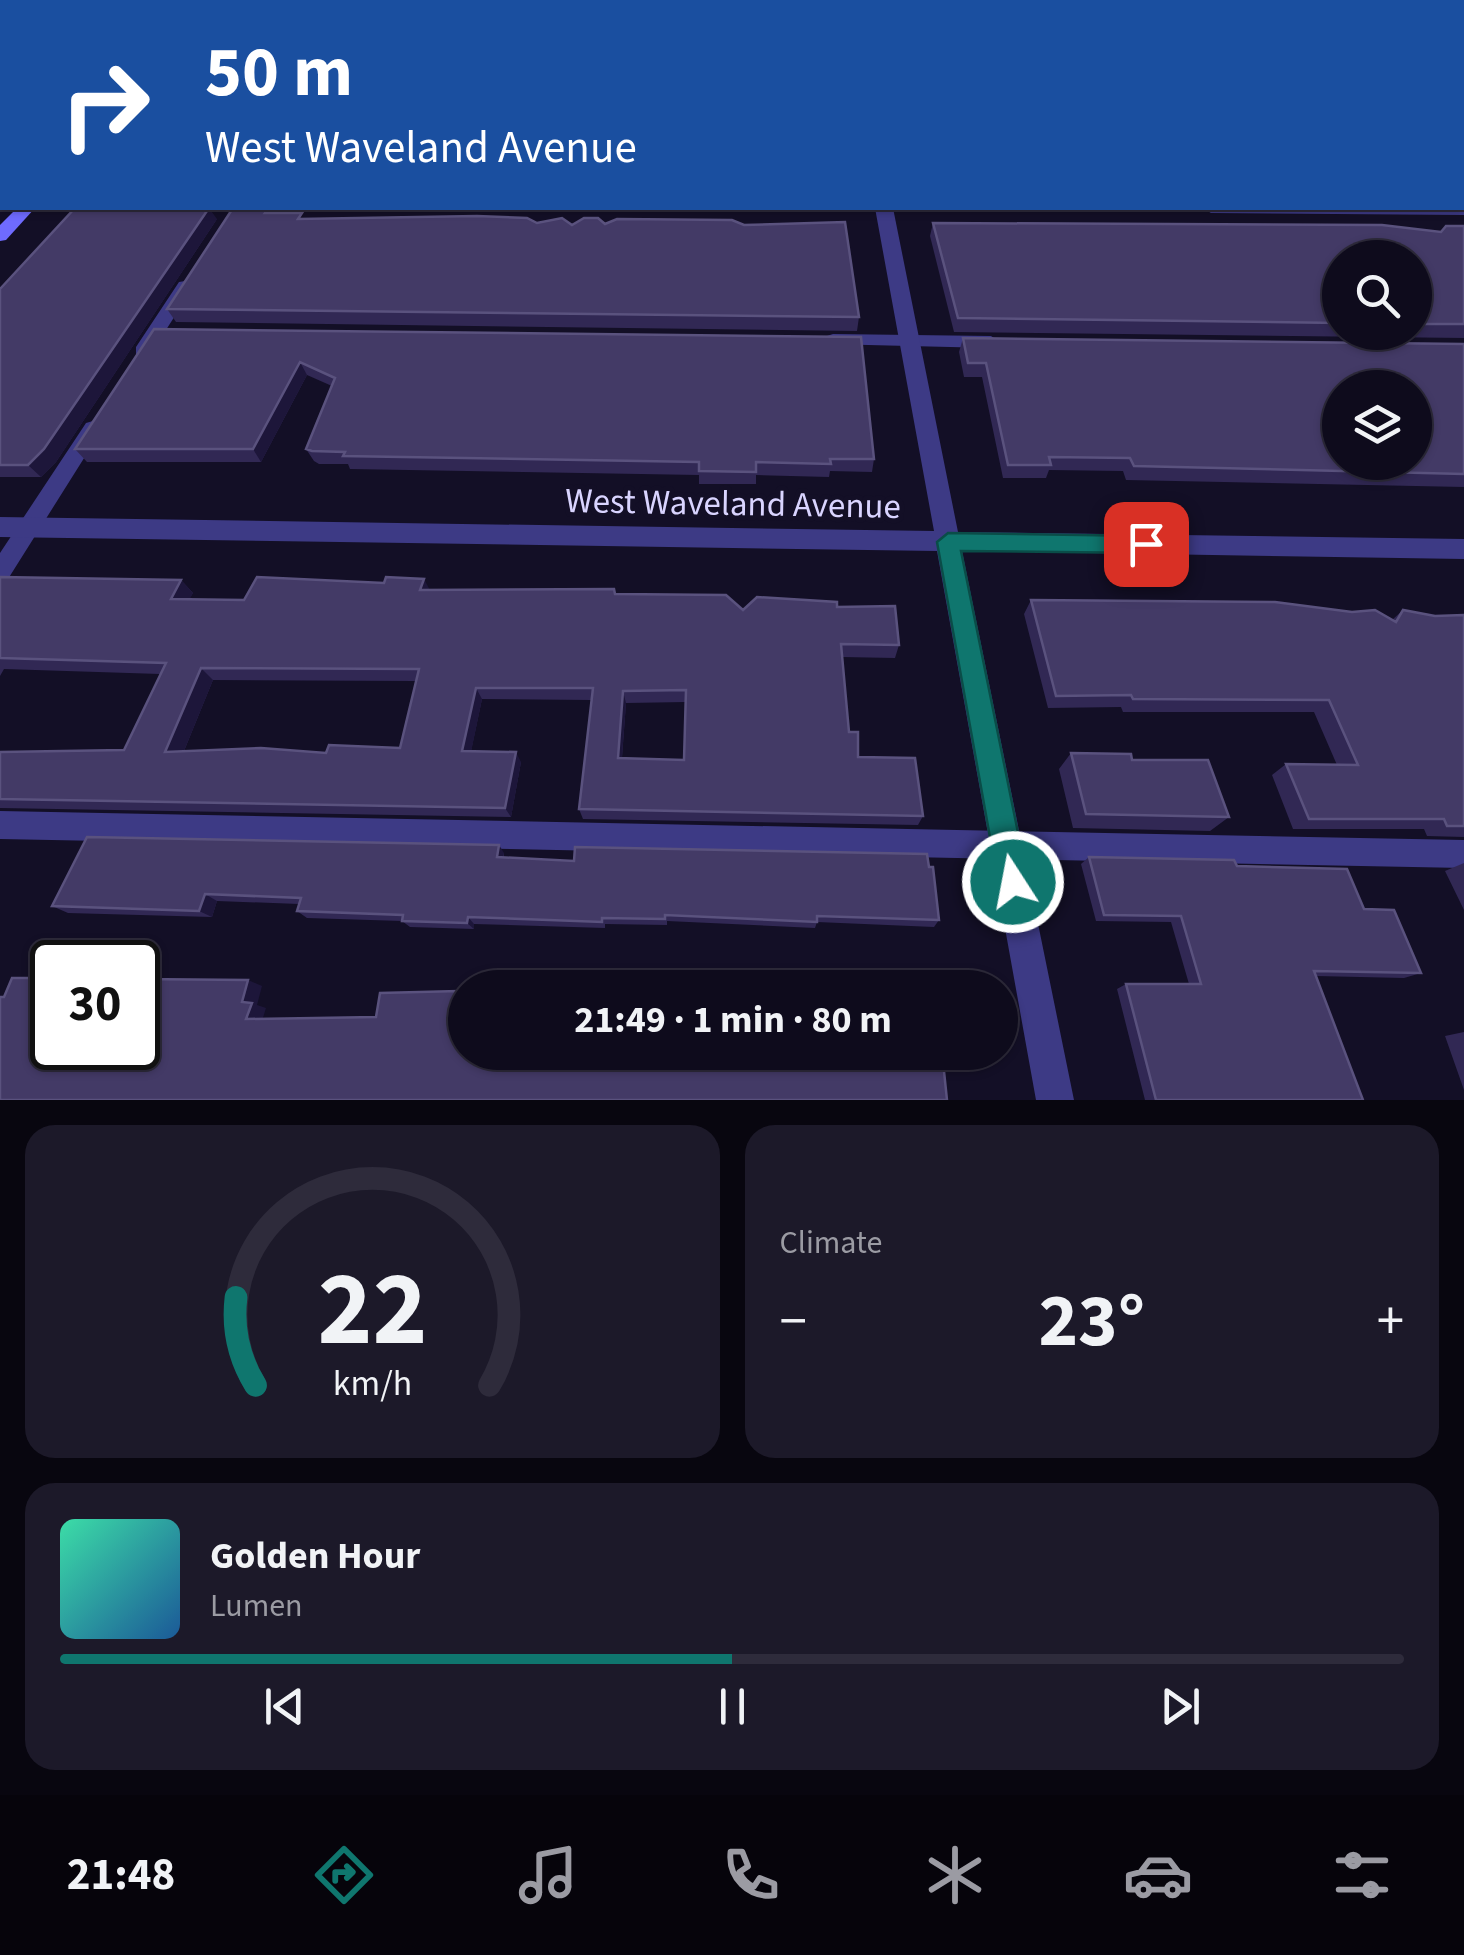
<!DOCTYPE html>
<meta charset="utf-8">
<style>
:root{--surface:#0e0b1c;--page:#1c1929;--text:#f1f3f6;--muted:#9b9ba3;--line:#2e2b3b;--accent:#0f766e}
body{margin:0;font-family:"Source Sans 3",sans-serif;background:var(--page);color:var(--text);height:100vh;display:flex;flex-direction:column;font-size:38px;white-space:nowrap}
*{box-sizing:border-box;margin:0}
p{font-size:32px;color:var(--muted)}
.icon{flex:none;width:55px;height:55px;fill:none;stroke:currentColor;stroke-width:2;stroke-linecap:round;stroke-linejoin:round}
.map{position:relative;height:1100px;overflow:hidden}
.panel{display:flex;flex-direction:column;gap:25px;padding:25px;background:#08060f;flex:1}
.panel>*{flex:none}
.banner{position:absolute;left:0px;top:0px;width:1465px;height:210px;box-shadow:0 2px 8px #0004,0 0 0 2px var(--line);background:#1a4fa0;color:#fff;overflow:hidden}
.fabs{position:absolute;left:1322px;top:240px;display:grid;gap:20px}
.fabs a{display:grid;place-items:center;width:110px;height:110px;border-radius:50%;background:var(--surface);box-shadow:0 2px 8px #0004,0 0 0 2px var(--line);font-size:50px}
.speed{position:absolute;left:30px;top:940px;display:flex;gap:20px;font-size:50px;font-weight:700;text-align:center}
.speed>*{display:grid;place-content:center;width:130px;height:130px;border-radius:50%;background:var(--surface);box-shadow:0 2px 8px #0004,0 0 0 2px var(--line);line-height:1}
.speed .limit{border:5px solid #111;border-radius:15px;background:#fff;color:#111}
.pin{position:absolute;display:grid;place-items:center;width:85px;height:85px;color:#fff;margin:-42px;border-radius:20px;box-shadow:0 5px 15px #0006}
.me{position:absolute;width:110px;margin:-55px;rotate:349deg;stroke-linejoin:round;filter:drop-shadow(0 0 8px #0008)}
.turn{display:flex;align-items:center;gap:35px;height:210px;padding:0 40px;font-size:45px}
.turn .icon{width:130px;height:130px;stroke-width:2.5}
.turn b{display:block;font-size:70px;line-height:85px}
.big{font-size:75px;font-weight:700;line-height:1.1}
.panel .card{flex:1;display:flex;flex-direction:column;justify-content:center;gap:15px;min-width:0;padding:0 35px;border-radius:30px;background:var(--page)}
.panel .dial{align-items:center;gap:0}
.dial svg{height:260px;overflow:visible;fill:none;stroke:var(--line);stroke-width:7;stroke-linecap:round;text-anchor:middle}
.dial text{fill:var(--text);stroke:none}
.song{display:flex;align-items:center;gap:30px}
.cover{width:120px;height:120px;border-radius:15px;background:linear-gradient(135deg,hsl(160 70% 55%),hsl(210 70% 35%))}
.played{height:10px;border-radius:5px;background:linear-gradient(90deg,var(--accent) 50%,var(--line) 50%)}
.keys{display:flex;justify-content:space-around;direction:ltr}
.heat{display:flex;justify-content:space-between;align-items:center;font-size:55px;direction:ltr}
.panel .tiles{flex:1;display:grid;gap:25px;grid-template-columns:1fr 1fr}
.card:last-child{grid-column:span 2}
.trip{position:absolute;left:448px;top:970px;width:570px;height:100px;border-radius:50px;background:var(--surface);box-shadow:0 2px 8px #0004,0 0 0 2px var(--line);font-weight:700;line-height:100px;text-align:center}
.dock{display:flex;height:160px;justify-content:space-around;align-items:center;background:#06040b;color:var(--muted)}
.dock .icon{width:70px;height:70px}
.dock .selected{color:var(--accent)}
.dock b{font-size:45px;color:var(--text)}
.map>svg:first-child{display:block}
</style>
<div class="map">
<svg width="1464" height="1100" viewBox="0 0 1464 1100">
<rect width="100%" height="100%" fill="#130f26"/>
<path fill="#12302f" d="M0,0H184L2,2L0,189Z"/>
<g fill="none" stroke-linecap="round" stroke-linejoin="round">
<path fill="#3d3a85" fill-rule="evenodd" d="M185,281L194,286L150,355H136V347L179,282Z
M833,334L991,336L1000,342L991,348L827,344V336Z
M93,421L103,428L8,579L0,581V553L86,423Z
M0,811L1464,840V868L0,839Z"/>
<path fill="#3d3a85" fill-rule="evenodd" d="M838,0H850L851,2H839Z
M1464,205V215L1211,213L1202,208Z
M875,208H893L958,532L1464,539V559L962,551L1074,1100H1036L937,551L0,537V517L934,531Z"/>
<path fill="#6f6bff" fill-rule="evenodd" d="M17,208H35L6,240L0,241V225Z"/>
</g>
<path fill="#312854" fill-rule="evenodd" d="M269,208L272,213L305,219L605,224L859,317L857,331L176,322L167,309Z
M217,219L56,462L41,477H0V289Z
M933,223L1441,232L1464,226V338L954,332L930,236ZM1340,258H1415V332H1340Z
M154,329L874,459L872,472L830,471L829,477L756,475V484H699V475L350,469L348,464H319L314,461L306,449L332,386L307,375L261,462H87L75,449Z
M963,338L1464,344V487L1126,480L1123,471L1049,470L1046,478H1003L982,377H964L959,352Z
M0,577L181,580L193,593L189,599L244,600L430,590L615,594L743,610L837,607L899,645L895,658L842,657L849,732L858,757L923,816L918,825L583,819L579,809L592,700L482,699L471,751L521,762L511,817L0,808V752L124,750L160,674L4,669L0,676ZM213,680L416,681L400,748L326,753L184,751ZM686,702L684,760L622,758L626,703Z
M1031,600L1392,620L1403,610L1435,616L1464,615V837L1427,836L1424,829H1293L1272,775L1286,764L1337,765L1314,712H1123L1121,707L1048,708L1024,614Z
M1071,753L1132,760L1229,817L1210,831L1073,828L1059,769Z
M504,853V857L939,920L934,927L817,922L815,928L667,921V925L605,924V928L474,924V929L410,927L402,921L307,918L297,911L299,904L217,901L212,917L68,913L52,906Z
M1089,857L1237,866L1364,909L1421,973L1404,978L1316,976L1363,1100H1145L1117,989L1126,984H1189L1171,922L1096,921L1081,864Z
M1464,863V910L1445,871Z
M1464,1032V1090L1445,1036Z"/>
<path fill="#1d163a" d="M209,208L217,219L56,462L41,477L28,465Z
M300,362L307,375L261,462L253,449Z
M424,579L431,592L420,590Z
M181,580L193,593L183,612L171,599Z
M201,668L213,680L179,763L165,752Z
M476,688L482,699L469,762L462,751Z
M623,691L626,703L621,769L618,758Z
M516,752L521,762L511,817L505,808Z
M499,845L504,853L502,864L497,857Z
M205,894L217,901L212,917L199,911Z
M468,917L474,924V929L467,923Z
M248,980L262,986L257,1005L266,1008L261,1024L246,1019L242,1002Z
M458,991L465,996L461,1028L453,1023Z"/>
<path fill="#433a66" stroke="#5a527e" stroke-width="2.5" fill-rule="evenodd" d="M239,0H814V2H237Z
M879,0H1464V161H1462V2H880Z
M75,208H209L44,449L28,465H0V289Z
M233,208H269L265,213H302L298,219L477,216L527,218L537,223L562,218L572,225L584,218H598L605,224L617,219L732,220L744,225L845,222L859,317L167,309Z
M933,223L1382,225L1441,232L1446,226H1464V324H1415V258H1340V323L958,318Z
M154,329L861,337L874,459H830L831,464L756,462V472L699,471V462L343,456L345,452L312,451L306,449L335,378L300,362L253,449H75Z
M963,338L1464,344V474L1134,466L1130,458L1049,457L1051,465H1008L986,363H968ZM1340,388H1415V462H1340Z
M0,577L181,580L171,599L244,600L257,577L384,583L386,577L424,579L420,590L614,589L615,594L726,595L743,610L757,597L837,602V607L895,606L899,645L841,644L849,732H858V757L915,758L923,816L579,809L593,688H476L462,751L516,752L505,808L0,799V752L124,750L166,663L0,658ZM201,668L419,669L400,748L329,745L326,753L261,748L165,752ZM686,690L684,760L618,758L623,691Z
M1031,600L1275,602L1352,612L1375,610L1396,622L1403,610L1435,616L1464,615V826H1447L1444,819H1309L1286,764L1358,765L1329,700L1133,699L1131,695L1056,696Z
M1071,753L1131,754L1132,760H1208L1229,817L1086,814Z
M87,837L499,845L497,857L574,861L575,847L927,854L929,867H933L939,920L817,916V922L665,915V919L602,918V922L468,917L467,923L402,921L403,915L297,911L301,898L205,894L199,911L52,906Z
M1089,857L1234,860L1237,866L1347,869L1364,909L1394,910L1421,973L1314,971L1363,1100H1156L1126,984H1201L1181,916L1104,915Z
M12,978H52V1048H138V979L248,980L242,1002L252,1003L246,1019L376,1017L380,993L458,991L453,1023L465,1022V1052H942L947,1100H0V997H4Z"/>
<path fill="#0f766e" stroke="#0a4d48" stroke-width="2.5" d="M948,533L1146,536L1158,544L1146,553L961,551L1028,882L1024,892L1013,896L1003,892L998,882L937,542Z"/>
<g text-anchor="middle" stroke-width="10" stroke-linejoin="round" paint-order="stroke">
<g font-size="35" fill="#d9d4ff" stroke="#130f26">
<text transform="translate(733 503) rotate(1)" y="12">West Waveland Avenue</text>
</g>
</g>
</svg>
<div class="fabs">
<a><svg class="icon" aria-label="search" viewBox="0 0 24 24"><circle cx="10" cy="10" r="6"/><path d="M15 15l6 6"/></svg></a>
<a><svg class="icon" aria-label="layers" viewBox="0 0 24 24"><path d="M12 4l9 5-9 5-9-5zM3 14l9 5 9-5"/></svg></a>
</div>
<div class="speed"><div class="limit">30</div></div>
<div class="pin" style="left:1146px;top:544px;background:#d93025"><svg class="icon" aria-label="arrive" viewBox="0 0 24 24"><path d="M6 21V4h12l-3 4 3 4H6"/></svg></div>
<svg class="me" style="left:1013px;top:882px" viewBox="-20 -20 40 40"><circle r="17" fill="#0f766e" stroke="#fff" stroke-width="3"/><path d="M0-11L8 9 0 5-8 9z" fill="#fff"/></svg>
<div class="trip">21:49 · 1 min · 80 m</div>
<div class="banner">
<div class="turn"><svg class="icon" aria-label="right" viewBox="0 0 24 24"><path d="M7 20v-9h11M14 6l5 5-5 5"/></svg><div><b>50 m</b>West Waveland Avenue</div></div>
</div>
</div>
<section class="panel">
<div class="tiles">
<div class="card dial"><svg viewBox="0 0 100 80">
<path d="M14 69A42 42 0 1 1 86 69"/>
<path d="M14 69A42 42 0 0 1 8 42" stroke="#0f766e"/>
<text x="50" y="56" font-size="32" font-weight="700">22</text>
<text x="50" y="72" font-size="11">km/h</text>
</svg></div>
<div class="card"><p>Climate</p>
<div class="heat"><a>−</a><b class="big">23°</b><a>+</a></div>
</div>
<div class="card">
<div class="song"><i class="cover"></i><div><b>Golden Hour</b><p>Lumen</p></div></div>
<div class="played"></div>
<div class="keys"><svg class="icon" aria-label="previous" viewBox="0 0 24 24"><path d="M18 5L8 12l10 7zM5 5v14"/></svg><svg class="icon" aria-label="pause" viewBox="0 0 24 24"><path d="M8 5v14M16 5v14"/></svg><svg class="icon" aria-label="next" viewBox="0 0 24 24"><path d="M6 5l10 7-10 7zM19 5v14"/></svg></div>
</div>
</div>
</section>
<nav class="dock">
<b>21:48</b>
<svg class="icon selected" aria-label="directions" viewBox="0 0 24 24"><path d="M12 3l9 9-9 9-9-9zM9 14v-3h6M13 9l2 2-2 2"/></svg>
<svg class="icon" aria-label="music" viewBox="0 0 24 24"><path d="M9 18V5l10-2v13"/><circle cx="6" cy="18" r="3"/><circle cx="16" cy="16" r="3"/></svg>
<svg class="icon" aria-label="phone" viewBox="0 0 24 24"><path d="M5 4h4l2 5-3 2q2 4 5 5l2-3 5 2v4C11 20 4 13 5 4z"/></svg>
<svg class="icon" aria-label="climate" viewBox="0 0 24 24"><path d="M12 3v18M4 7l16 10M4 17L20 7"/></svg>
<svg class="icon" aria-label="car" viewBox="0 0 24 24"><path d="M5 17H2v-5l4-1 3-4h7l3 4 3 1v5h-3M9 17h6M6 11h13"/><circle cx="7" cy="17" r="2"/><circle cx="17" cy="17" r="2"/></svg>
<svg class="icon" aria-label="filters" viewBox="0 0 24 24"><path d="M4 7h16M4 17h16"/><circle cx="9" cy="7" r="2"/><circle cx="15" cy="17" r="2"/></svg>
</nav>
